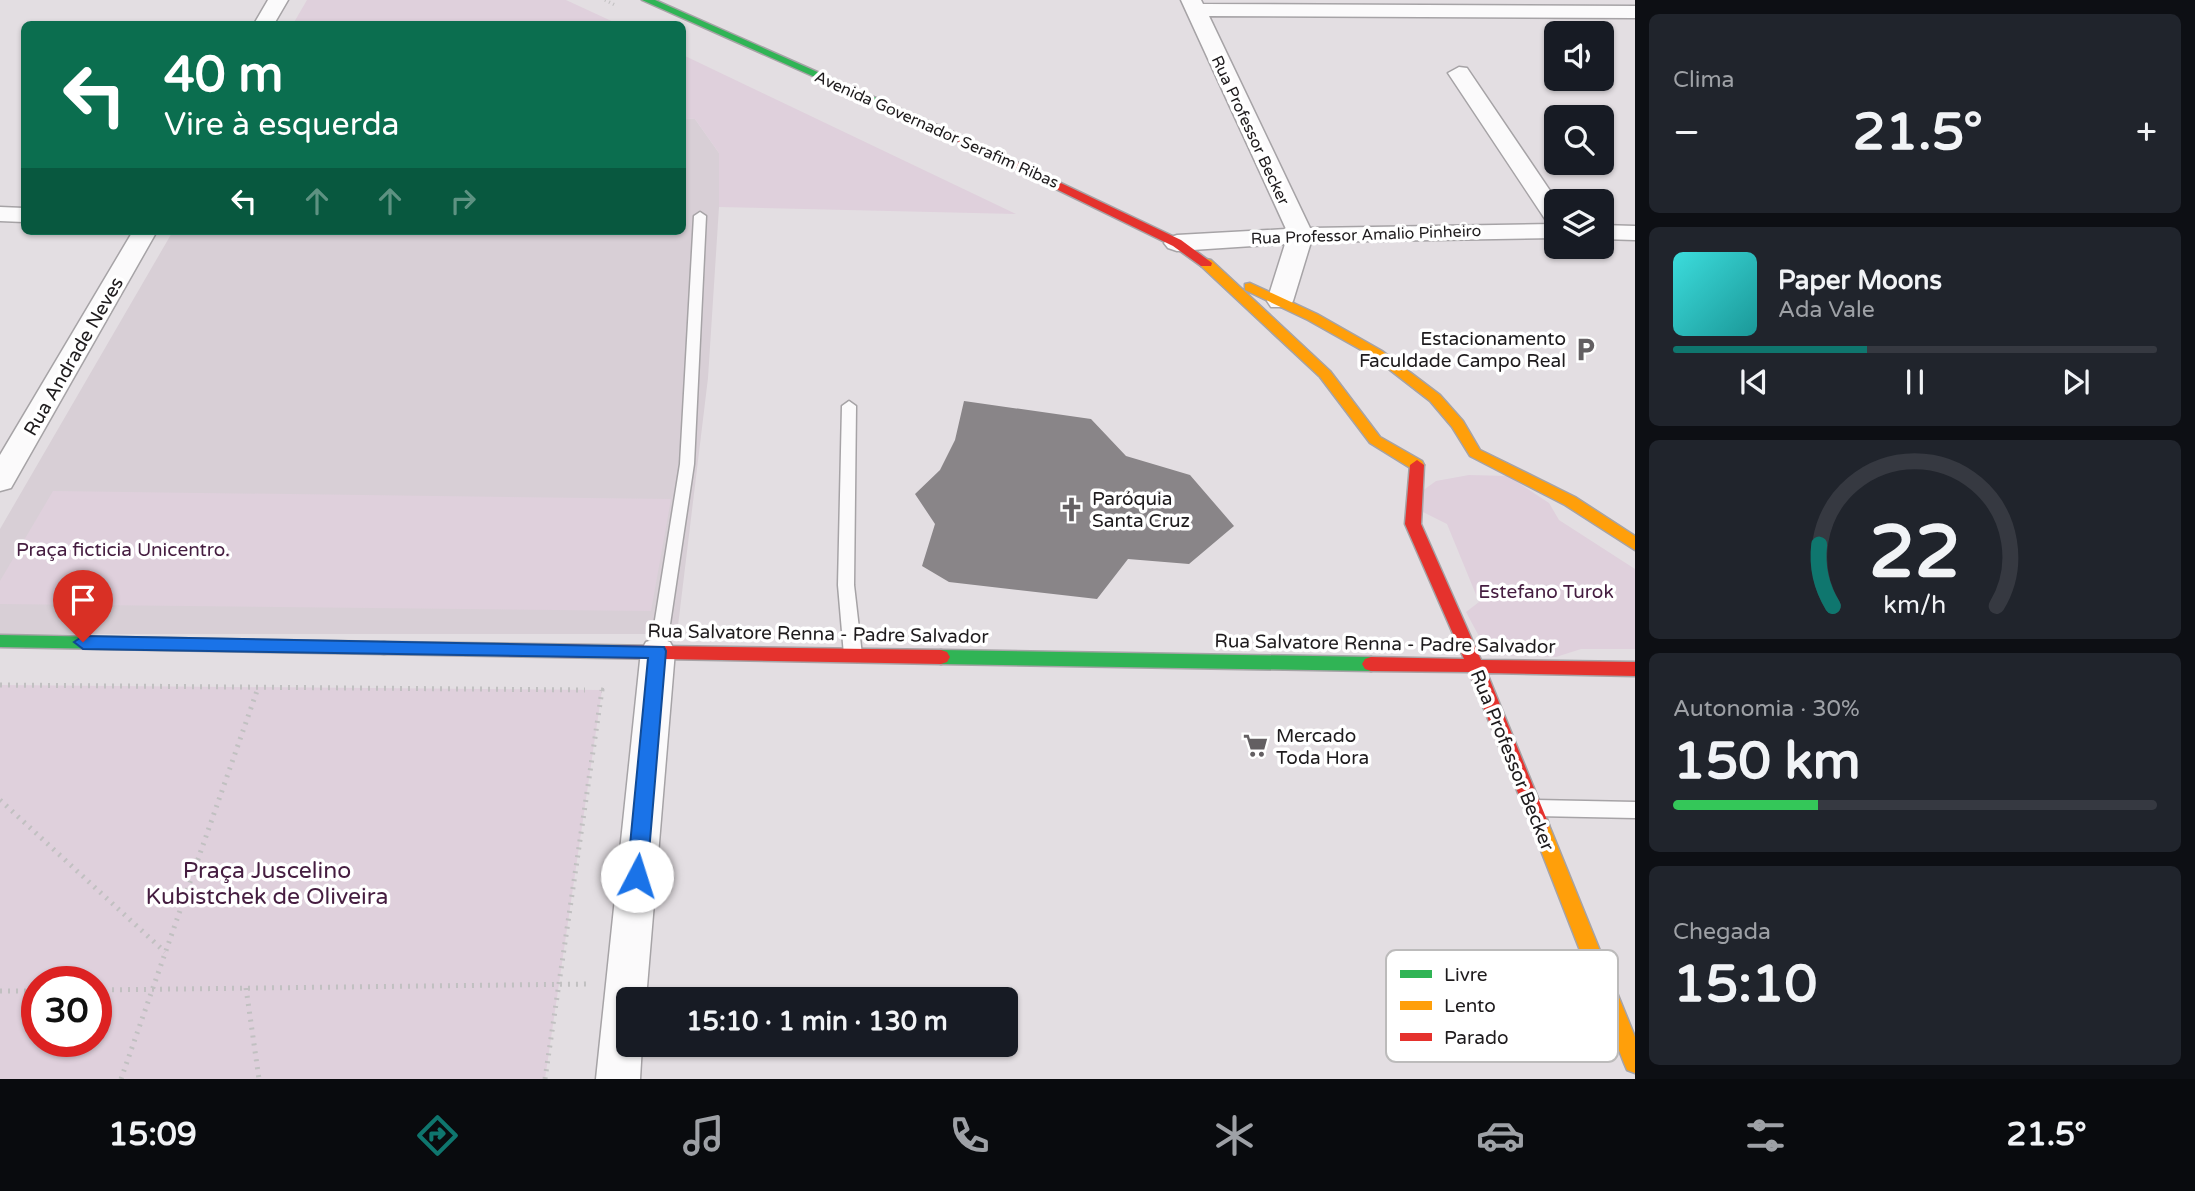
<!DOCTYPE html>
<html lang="pt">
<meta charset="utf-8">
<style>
:root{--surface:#171b24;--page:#20242c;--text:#f1f3f6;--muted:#9ea1a6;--line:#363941;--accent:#0f766e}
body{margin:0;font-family:"Varela Round",sans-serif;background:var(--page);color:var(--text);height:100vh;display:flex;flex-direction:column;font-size:26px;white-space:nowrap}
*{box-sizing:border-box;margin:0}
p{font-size:23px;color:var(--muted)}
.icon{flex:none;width:38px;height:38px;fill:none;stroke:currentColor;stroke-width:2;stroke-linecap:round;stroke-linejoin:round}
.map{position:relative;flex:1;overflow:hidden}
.sheet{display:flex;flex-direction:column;gap:14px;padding:14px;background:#0d0f14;width:560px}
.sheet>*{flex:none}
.hud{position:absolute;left:21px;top:21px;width:665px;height:214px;border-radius:10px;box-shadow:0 2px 5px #0004;background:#0b6e4f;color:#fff;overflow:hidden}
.controls{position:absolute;left:1544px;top:21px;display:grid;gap:14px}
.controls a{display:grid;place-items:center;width:70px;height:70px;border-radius:10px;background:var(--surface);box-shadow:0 2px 5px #0004;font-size:35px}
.speed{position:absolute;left:21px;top:966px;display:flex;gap:14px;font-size:35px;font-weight:700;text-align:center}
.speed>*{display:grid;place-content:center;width:91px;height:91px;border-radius:50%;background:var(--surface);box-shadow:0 2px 5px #0004;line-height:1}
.speed .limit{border:10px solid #d22;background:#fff;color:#111}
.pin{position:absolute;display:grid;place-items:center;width:60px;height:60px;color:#fff;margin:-72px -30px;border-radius:50% 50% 50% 0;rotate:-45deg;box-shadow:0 0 7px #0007}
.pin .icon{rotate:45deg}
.me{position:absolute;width:77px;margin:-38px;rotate:5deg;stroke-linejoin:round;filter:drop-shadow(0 0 5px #0008)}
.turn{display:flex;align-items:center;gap:24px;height:147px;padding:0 28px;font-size:32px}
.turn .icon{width:91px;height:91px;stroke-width:2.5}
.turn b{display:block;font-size:49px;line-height:60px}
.lanes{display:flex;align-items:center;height:66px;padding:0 28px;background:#0003;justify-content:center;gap:35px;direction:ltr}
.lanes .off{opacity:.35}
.big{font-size:52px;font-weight:800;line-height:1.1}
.sheet .tile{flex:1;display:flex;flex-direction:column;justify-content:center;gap:10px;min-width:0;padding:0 24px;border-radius:10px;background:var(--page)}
.sheet .dial{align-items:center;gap:0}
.dial svg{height:182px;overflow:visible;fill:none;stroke:var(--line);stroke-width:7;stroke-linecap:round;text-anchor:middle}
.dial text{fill:var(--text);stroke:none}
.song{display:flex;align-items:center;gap:21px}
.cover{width:84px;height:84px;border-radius:10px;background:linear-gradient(135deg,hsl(180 70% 55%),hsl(180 70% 35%))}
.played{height:7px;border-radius:4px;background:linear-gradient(90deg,var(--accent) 40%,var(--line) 40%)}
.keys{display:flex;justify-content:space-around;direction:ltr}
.heat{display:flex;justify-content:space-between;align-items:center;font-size:38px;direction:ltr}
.charge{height:10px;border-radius:5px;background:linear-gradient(90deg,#34c759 30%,var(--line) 0)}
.trip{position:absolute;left:616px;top:987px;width:402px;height:70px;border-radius:10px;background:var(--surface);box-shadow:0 2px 5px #0004;font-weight:800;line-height:70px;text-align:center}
.menu{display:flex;height:112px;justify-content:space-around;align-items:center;background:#090b0e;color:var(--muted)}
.menu .icon{width:49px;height:49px}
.menu .active{color:var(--accent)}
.menu b{font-size:32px;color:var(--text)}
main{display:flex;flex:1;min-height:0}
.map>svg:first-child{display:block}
</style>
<main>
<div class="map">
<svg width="1635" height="1079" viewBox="0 0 1635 1079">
<rect width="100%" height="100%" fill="#e3dee2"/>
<path fill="#d8cfd6" d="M683,118L695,119L719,153V207L708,378L677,634H0V529L173,231H682Z"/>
<path fill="#dfd0dc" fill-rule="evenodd" d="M307,0H566L618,24H293Z
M683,55L1016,214L719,207V153L695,119L683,118Z
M1469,475L1508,476L1549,503L1559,520L1635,569V649H1581L1556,657L1502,655L1481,640L1466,612L1479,602L1447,524L1421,511L1418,494L1436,481Z
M53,491L671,499L651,611L0,604V581Z
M0,685L602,690L545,1079H0ZM37,982H96V1041H37Z"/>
<path fill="#898588" d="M964,401L1091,419L1126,456L1190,475L1234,526L1189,564L1128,559L1097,599L949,582L922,566L935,524L915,494L940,470L955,440Z"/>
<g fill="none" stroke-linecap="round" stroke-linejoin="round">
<defs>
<path id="lane" d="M700,212L706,216L694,464L666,651L664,656H652L650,651L680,464L694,216Z
M849,401L856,406L854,585L862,655L859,660H847L844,655L838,585L842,406Z
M1536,800L1635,802V818L1536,816L1529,814L1527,808L1529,802Z"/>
<path id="street" d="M268,0H288L274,24H254Z
M1181,0H1201L1203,4L1635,6V18L1209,16L1310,228L1553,224L1547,222L1448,73L1459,67L1467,68L1557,201L1556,238L1311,242L1293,301L1289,307H1271L1267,301L1285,244L1177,251L1168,248L1164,243L1168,238L1177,235L1286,229Z
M0,207L24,208V222L0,221Z
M1601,225L1635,226V240L1601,239Z
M133,231H157L15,481L11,488L0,491V455Z
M658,638L670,642L675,651L646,999H628V1045H642L640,1079H596L641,651L646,642Z"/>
<path id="fast" d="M642,0H655L953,132L943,134Z
M0,635L384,642L390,643L392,648L390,653L384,654L0,647Z
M941,650L1371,657L1377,659L1380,664L1377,669L1371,671L941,664L935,662L932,657L935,652Z"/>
<path id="slow" d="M1206,259L1211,260L1330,371L1380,437L1422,461L1424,465L1422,469H1412L1370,443L1320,377L1201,266V260Z
M1250,283L1317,314L1382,351L1440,395L1463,421L1480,450L1575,497L1635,536V550L1565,505L1470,456L1452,427L1430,401L1372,356L1308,320L1245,290V284Z
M1540,817L1547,819L1549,825L1635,1037V1073L1627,1070L1624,1063L1531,825L1533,819Z"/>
<path id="jam" d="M947,129L1181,240L1212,263L1211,266H1201L1173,246L943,134L941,132Z
M1417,460L1424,465L1421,524L1481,660L1635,662V676L1487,673L1549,825L1547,831L1540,833L1533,831L1531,825L1469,672L1371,671L1365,669L1362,664L1365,659L1371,657L1464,659L1405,524L1410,465Z
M384,642L941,650L947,652L950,657L947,662L941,664L384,654L378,653L376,648L378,643Z"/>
</defs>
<use href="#lane" stroke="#a6a3a6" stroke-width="3"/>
<use href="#street" stroke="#a6a3a6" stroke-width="3"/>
<use href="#fast" stroke="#a6a3a6" stroke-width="3"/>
<use href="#slow" stroke="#a6a3a6" stroke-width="3"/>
<use href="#jam" stroke="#a6a3a6" stroke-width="3"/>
<path stroke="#c1c0c1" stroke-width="3.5" stroke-dasharray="1 3.5" stroke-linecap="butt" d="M605,0L617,6"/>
<path stroke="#c1c0c1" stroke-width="5" stroke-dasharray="2 6" stroke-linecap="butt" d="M0,685L585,690
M0,800L165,952
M246,988L259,1079
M96,990L589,984
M0,991H37
M121,1079L258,688
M545,1079L602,690H598"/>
<use href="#lane" fill="#fbfafb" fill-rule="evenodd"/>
<use href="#street" fill="#fbfafb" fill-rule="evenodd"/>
<use href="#fast" fill="#30b455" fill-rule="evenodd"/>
<use href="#slow" fill="#ff9f0a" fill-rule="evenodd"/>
<use href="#jam" fill="#e5322d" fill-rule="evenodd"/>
</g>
<path fill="#1a73e8" stroke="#114b97" stroke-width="2" d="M83,636L664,647L666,651L647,876L644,882L637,884L630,882L627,876L648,658L83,649L74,642Z"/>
<defs>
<symbol id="parking-bare" viewBox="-9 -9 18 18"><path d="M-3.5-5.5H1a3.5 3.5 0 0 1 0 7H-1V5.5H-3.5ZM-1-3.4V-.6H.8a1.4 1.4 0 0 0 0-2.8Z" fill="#635f62" stroke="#fff" stroke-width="2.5" paint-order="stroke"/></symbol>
<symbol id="church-bare" viewBox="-9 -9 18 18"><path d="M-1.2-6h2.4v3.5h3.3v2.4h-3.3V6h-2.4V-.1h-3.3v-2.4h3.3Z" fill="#635f62" stroke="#fff" stroke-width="2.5" paint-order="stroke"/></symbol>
<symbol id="supermarket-bare" viewBox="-9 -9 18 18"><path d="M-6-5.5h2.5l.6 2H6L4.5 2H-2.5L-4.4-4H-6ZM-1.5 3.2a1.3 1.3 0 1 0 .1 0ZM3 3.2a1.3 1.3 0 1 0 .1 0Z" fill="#635f62" stroke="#fff" stroke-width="2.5" paint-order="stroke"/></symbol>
</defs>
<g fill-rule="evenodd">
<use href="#parking-bare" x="1568" y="332" width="35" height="35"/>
<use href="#church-bare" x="1054" y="492" width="35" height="35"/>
<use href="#supermarket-bare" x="1238" y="728" width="35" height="35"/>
</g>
<g text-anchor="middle" stroke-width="7" stroke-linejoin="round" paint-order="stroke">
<g font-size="16" fill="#1e1b1d" stroke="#fff">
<text transform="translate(937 129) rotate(24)" y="6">Avenida Governador Serafim Ribas</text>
<text transform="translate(1251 130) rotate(65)" y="6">Rua Professor Becker</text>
<text transform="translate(1366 234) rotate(-2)" y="6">Rua Professor Amalio Pinheiro</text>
</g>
<g font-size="19" fill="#1e1b1d" stroke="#fff" text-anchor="start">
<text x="1566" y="345" text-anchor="end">Estacionamento<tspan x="1566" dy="22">Faculdade Campo Real</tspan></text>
<text x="1092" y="505">Paróquia<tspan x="1092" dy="22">Santa Cruz</tspan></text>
<text x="1276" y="742">Mercado<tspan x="1276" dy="22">Toda Hora</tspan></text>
</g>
<g font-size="19" fill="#1e1b1d" stroke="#fff">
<text transform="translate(73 356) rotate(-60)" y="7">Rua Andrade Neves</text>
<text transform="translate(818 633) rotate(1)" y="7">Rua Salvatore Renna - Padre Salvador</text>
<text transform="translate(1385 643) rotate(1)" y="7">Rua Salvatore Renna - Padre Salvador</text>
<text transform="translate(1513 760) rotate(68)" y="7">Rua Professor Becker</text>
</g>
<g font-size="19" fill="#451d40" stroke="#fff">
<text x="123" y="556">Praça ficticia Unicentro.</text>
<text x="1546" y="598">Estefano Turok</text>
</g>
<g font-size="23" fill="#451d40" stroke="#fff">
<text x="267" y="878">Praça Juscelino<tspan x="267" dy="26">Kubistchek de Oliveira</tspan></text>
</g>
</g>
<rect x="1386" y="950" width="232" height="112" rx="10" fill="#fff" stroke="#bcbbbb" stroke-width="2"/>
<rect x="1400" y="970" width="32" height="8" fill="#30b455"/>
<rect x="1400" y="1001" width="32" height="9" fill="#ff9f0a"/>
<rect x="1400" y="1033" width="32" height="8" fill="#e5322d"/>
<g font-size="19" fill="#1e1b1d">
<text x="1444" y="981">Livre</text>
<text x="1444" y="1012">Lento</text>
<text x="1444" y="1044">Parado</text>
</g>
</svg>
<div class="controls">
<a><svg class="icon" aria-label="sound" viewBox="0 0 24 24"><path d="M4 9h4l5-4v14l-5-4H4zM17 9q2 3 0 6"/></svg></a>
<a><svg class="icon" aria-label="search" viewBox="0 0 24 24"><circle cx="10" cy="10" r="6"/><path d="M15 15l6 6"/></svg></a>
<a><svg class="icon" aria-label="layers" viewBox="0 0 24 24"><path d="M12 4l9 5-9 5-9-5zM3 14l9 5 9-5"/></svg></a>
</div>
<div class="speed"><div class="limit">30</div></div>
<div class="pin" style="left:83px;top:642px;background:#d93025"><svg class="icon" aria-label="arrive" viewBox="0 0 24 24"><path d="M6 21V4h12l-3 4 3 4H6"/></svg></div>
<svg class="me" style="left:637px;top:876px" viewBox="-20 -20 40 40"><circle r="19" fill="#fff"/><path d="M0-13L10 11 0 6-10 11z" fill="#1a73e8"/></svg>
<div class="trip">15:10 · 1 min · 130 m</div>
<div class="hud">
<div class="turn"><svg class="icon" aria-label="left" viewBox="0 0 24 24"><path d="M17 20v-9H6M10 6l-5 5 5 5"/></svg><div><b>40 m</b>Vire à esquerda</div></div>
<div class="lanes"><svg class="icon" aria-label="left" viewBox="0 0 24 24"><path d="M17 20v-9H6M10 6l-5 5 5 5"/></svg><svg class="icon off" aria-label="ahead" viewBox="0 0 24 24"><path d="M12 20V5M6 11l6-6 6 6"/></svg><svg class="icon off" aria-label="ahead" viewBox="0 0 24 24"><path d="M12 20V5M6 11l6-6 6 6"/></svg><svg class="icon off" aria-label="right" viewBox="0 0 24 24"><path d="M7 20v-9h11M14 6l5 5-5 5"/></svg></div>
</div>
</div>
<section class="sheet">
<div class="tile"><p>Clima</p>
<div class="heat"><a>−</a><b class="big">21.5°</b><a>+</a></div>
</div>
<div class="tile">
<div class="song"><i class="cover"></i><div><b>Paper Moons</b><p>Ada Vale</p></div></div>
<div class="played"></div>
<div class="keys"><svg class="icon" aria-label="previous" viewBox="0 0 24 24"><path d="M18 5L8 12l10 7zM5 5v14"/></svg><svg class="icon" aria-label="pause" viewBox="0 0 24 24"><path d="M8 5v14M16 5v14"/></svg><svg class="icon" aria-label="next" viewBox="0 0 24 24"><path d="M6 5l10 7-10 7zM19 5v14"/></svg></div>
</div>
<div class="tile dial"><svg viewBox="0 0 100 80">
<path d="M14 69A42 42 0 1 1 86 69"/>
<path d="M14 69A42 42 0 0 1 8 42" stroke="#0f766e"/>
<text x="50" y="56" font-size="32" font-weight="700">22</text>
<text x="50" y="72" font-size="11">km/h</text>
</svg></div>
<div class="tile"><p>Autonomia · 30%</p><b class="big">150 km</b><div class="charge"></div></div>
<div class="tile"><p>Chegada</p><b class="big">15:10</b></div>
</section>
</main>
<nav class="menu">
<b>15:09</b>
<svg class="icon active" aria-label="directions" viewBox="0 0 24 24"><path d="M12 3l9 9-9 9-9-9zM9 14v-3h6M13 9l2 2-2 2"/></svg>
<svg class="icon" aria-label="music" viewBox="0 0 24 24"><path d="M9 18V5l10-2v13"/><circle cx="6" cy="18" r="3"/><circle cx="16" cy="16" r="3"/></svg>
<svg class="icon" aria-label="phone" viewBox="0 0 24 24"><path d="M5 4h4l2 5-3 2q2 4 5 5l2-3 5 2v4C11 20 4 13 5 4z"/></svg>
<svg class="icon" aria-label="climate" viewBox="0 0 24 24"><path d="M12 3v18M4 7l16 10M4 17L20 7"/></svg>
<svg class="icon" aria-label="car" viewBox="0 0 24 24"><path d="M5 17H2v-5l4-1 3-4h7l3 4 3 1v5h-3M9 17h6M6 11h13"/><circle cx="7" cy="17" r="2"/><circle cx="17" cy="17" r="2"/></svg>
<svg class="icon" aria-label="filters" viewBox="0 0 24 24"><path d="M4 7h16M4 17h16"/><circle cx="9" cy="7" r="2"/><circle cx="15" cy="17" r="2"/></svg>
<b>21.5°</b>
</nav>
